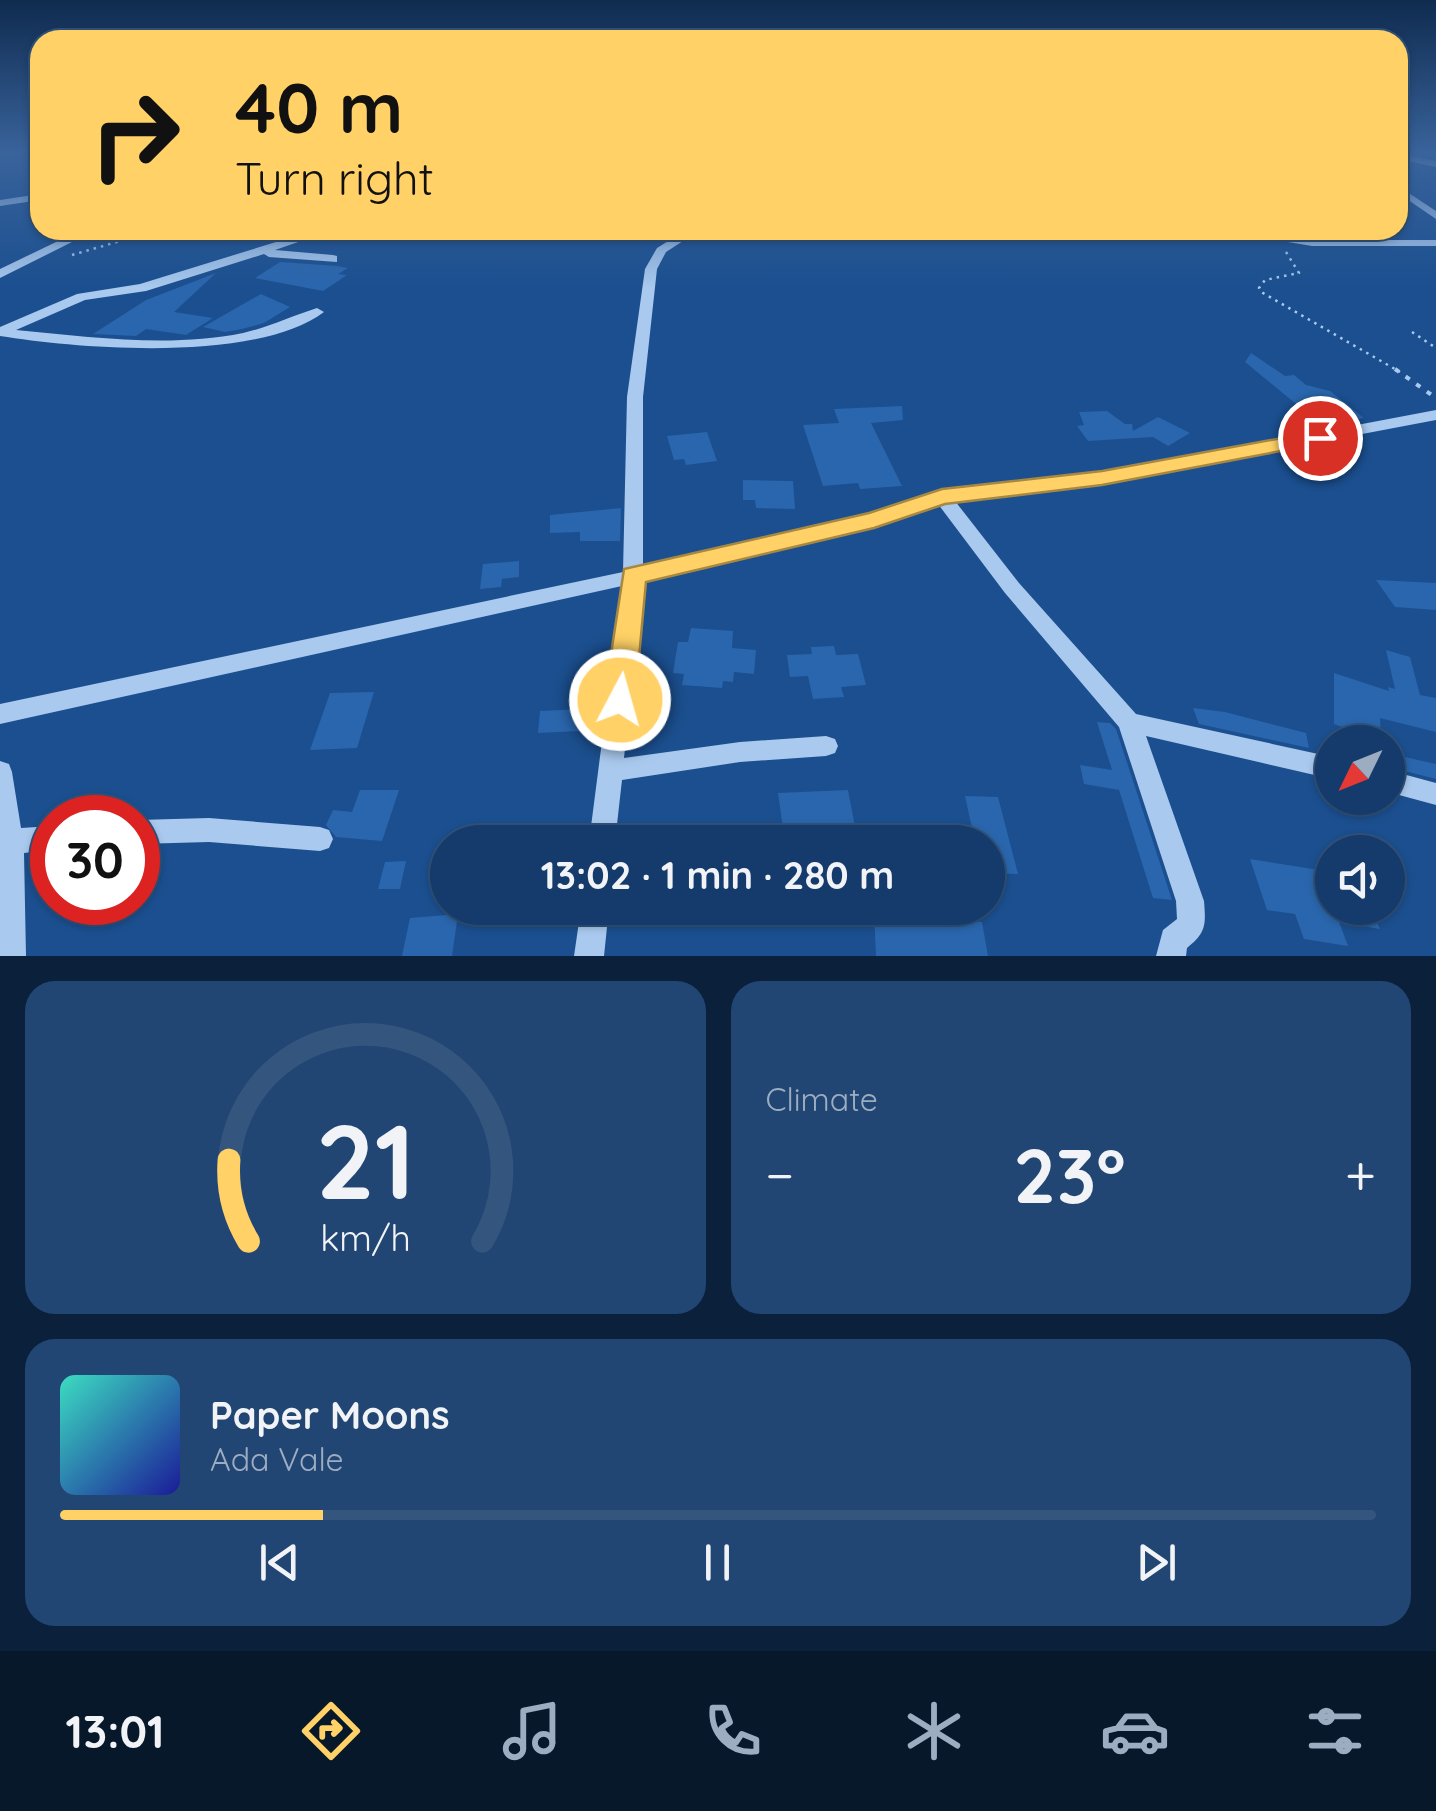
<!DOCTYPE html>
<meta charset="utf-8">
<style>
:root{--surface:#143b6b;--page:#214673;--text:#f1f3f6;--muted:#9dadc1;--line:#33557e;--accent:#ffd166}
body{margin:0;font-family:Quicksand,sans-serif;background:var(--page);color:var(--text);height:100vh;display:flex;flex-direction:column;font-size:38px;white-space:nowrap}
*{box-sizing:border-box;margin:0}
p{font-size:32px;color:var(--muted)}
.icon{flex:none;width:55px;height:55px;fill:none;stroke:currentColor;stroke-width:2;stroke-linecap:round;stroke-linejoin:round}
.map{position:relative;height:956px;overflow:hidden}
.drawer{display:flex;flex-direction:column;gap:25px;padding:25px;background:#0b203b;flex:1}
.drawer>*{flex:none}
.top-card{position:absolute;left:30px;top:30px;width:1378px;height:210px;border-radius:30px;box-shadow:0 2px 8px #0004,0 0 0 2px var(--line);background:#ffd166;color:#111;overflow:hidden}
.needle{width:65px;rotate:227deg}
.controls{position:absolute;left:1315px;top:725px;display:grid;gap:20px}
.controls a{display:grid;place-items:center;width:90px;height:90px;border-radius:50%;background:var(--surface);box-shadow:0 2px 8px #0004,0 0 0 2px var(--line);font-size:50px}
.speed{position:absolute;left:30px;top:795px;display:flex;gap:20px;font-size:50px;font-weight:700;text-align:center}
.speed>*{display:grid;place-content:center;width:130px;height:130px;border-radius:50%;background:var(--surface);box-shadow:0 2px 8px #0004,0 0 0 2px var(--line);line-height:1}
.speed .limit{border:15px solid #d22;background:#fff;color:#111}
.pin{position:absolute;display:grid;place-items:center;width:85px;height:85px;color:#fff;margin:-42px;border:5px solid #fff;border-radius:50%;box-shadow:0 2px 10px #0007}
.me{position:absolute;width:110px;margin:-55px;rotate:6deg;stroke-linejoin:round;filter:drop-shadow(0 0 8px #0008)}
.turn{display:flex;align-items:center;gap:35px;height:210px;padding:0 40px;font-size:45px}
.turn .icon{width:130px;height:130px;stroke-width:2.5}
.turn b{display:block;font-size:70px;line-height:85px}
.big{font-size:75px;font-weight:700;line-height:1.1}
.drawer .widget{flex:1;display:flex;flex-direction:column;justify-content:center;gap:15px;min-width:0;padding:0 35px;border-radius:30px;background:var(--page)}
.drawer .dial{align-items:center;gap:0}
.dial svg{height:260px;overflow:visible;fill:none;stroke:var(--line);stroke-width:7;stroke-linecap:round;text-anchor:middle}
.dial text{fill:var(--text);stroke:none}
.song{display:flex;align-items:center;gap:30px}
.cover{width:120px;height:120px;border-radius:15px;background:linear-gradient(135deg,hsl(170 70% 55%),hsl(240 70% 35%))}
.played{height:10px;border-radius:5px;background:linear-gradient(90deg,var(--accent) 20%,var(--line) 20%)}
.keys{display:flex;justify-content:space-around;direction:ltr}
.heat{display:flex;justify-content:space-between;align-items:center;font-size:55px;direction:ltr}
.drawer .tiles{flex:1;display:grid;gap:25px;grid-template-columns:1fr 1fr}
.widget:last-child{grid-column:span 2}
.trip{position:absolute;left:430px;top:825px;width:575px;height:100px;border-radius:50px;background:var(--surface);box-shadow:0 2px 8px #0004,0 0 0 2px var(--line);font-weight:700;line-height:100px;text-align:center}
.tabs{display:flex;height:160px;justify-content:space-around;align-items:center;background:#08182b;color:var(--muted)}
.tabs .icon{width:70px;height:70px}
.tabs .on{color:var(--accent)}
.tabs b{font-size:45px;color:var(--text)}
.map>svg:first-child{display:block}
</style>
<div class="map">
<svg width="1436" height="956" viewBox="0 0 1436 956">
<rect width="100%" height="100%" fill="#1b4f8f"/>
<path fill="#2a66ad" d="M280,262L337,266L348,268L338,274L347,275L323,291L255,278Z
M216,273L174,312L213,318L186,335L146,329L136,336L93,334L146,300Z
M261,294L290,307L264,323L242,329L225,332L203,327Z
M1251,353L1285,376L1294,375L1306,385L1330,391L1364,418L1324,427L1245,362Z
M902,406L903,420L871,423L902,486L860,489L858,483L823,486L803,425L839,423L834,409Z
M1107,411L1125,424H1132L1133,431L1158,417L1190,433L1168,446L1153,437L1088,441L1077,426L1084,425L1079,412Z
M707,432L717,461L686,465L684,459L674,460L667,436Z
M743,480L793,481L795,509L756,508L755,500H743Z
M621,508L620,541H580V532L550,533V515Z
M519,561V577L502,579L501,587L480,589L483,564Z
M1376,580L1436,583V610L1395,607Z
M691,628L733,631L732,648L756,650L754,674L734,672L733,682L723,681L722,688L682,685L684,674L673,673L678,642H688Z
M834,646L836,655L858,654L866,685L841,687L844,697L813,699L808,676L790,677L787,655L812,654L811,647Z
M1386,650L1410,657L1420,695L1436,698V732L1380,718L1381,741L1334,724V673L1389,691L1388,687L1395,689Z
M374,692L357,748L310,750L330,693Z
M1193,708L1225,712L1306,733L1309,748L1199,724Z
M582,709L580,731L538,733L540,711Z
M1097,722L1110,723L1116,729L1172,900L1153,898L1119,790L1084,784L1080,765L1112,770Z
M1400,756L1436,764V779L1405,771Z
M360,790H399L382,841L336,837L326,825L333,810L352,812Z
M848,790L858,842H785L778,793Z
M965,796L998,797L1018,874L988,873V842H975Z
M1250,859L1332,872V908H1371L1380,929L1339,922L1348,946L1304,939L1295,914L1267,910Z
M406,861L400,889H378L385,862Z
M874,913L982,922L988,956H876Z
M458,914L452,956H402L410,918Z"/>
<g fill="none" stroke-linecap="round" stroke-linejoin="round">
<path stroke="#a9c9ee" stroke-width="2.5" stroke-dasharray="2.5 5" stroke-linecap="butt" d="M1286,252L1299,273L1265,280L1259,288L1263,293L1400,372
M72,255L158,230
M1412,332L1436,348"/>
<path stroke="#a9c9ee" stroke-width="4" stroke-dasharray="5 8" stroke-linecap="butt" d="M1395,369L1436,398"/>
<path fill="#a9c9ee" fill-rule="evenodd" d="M1398,154L1436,161V167L1398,159Z
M1398,186L1436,211V219L1398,193Z
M40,194V200L0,206V200Z
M81,230H96L0,278V269Z
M315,230H333L275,250L333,255L337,256V262L269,257L264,254L146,291L85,300L16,330C91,337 169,348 243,333C269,327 292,316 317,308L324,312C256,363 81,349 0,336V327L77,294L140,284Z
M686,230H700L666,252L657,269L643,397V567L870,515L942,491L1103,473L1436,410V420L1103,483L955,501L1019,583L1136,714L1332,757V779L1146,736L1204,901C1206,925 1206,933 1187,948L1186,956H1156L1163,930L1177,919L1176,901L1119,727L1005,593L938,504L874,526L642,582L624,758L740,742L826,736L835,739L838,746L835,753L826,756L740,762L622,780L615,842H589L622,586L0,724V704L623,572L627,397L645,269L657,248Z
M1229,230H1255L1312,240H1436V246H1312L1235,233Z
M0,761L9,764L12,772L21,828L52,826V850L24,853L26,956H0Z
M1388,770L1436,783V805L1388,792Z
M209,818L320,827L329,830L333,839L329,848L320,851L209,842L138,844V820Z
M581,908H609L604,956H574Z"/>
</g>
<linearGradient id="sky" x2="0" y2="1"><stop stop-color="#0f2b4f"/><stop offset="0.53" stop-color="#39639b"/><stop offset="1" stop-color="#39639b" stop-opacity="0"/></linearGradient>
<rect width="1436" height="288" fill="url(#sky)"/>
<path fill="#ffd166" stroke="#a68842" stroke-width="2.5" d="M1320,431L1331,438L1328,442L1102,485L945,504L874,528L646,582L635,700L630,708L620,712L609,708L604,700L624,569L869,513L942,489L1102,471Z"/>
</svg>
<div class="controls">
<a><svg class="needle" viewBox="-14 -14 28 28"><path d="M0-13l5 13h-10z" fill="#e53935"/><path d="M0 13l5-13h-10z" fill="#9dadc1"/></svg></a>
<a><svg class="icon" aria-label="sound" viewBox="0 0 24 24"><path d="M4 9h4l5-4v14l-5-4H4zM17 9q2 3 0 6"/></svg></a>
</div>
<div class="speed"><div class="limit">30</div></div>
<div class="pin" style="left:1320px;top:438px;background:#d93025"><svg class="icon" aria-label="arrive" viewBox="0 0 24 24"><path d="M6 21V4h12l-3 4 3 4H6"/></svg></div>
<svg class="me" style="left:620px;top:700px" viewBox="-20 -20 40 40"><circle r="17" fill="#ffd166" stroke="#fff" stroke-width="3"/><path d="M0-11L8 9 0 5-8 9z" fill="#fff"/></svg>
<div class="trip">13:02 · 1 min · 280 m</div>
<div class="top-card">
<div class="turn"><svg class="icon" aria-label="right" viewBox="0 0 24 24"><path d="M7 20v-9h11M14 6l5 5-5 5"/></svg><div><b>40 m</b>Turn right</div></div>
</div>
</div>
<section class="drawer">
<div class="tiles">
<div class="widget dial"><svg viewBox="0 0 100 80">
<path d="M14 69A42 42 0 1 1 86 69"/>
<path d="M14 69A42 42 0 0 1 8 44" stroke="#ffd166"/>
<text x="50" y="56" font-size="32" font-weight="700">21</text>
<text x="50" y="72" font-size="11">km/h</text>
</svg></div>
<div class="widget"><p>Climate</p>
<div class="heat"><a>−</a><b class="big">23°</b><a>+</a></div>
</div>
<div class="widget">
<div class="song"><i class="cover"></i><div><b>Paper Moons</b><p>Ada Vale</p></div></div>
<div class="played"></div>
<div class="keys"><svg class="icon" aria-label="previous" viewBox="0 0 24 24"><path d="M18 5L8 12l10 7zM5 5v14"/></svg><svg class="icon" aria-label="pause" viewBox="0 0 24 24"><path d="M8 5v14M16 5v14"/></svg><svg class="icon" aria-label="next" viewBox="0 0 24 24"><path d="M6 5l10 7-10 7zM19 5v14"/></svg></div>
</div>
</div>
</section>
<nav class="tabs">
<b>13:01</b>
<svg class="icon on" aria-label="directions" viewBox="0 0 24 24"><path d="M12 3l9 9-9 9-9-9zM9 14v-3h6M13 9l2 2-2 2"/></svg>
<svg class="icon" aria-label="music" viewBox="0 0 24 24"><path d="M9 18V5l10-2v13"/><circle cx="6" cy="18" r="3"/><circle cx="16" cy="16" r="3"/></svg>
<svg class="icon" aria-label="phone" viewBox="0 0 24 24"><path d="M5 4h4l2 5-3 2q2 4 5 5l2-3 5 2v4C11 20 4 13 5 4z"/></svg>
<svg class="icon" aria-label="climate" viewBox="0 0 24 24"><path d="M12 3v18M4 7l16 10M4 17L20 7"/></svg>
<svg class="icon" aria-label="car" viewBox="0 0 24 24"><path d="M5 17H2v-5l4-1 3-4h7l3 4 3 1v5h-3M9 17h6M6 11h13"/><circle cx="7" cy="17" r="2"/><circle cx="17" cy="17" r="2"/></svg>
<svg class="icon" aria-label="filters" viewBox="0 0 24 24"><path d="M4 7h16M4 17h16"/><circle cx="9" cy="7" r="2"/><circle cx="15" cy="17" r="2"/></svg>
</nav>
